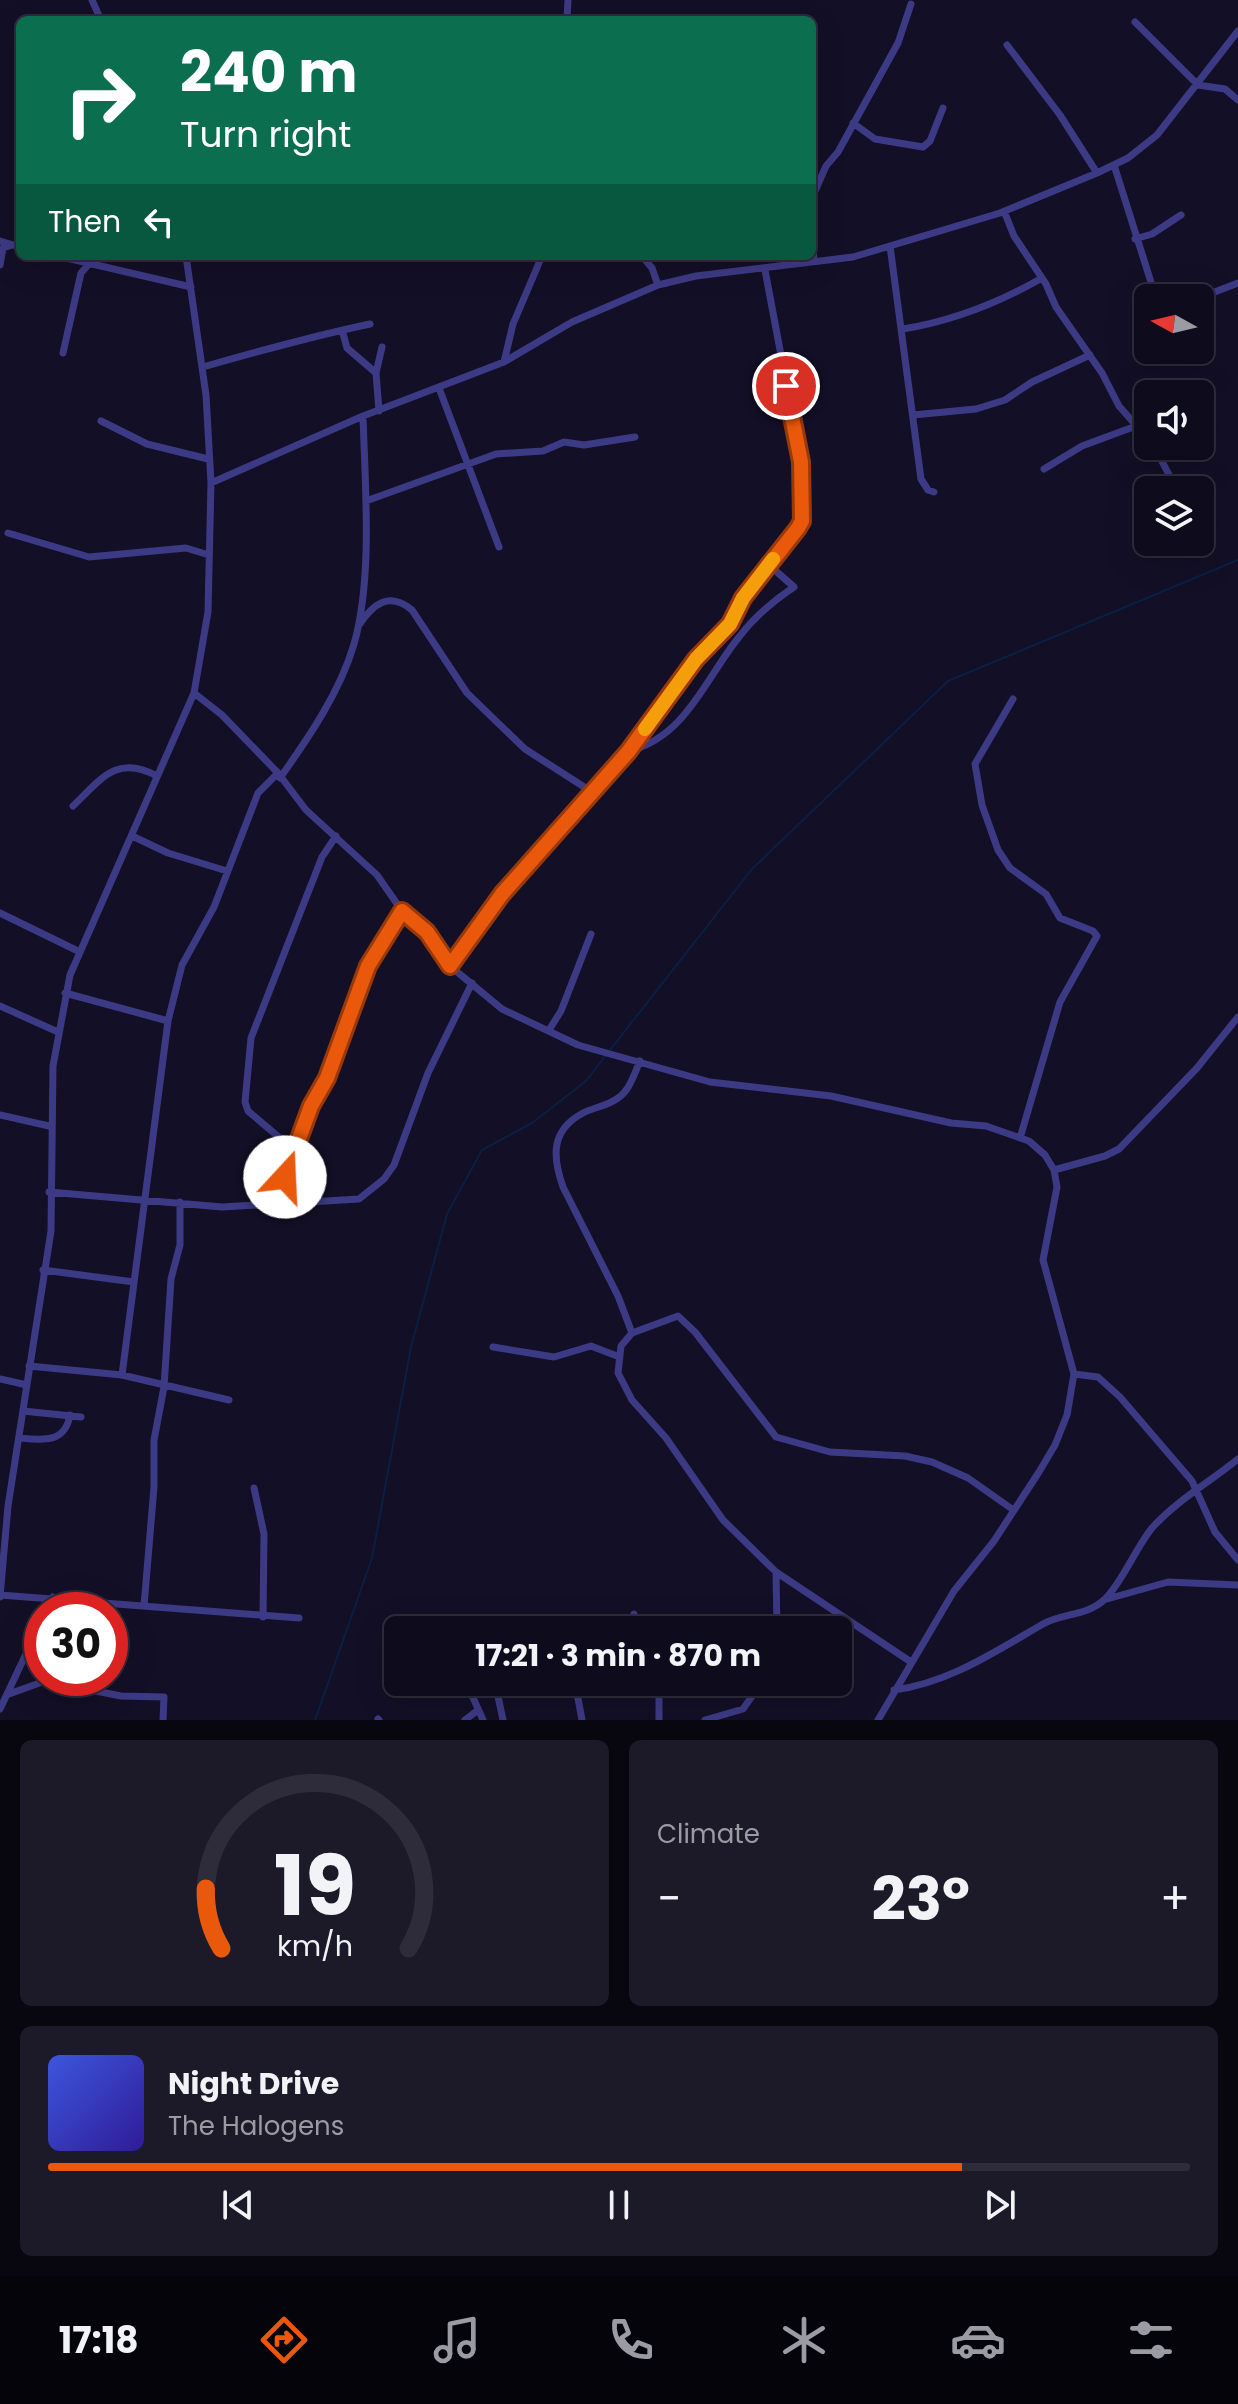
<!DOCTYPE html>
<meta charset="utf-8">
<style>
:root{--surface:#0e0b1c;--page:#1c1929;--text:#f1f3f6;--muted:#9b9ba3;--line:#2e2b3b;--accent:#ea580c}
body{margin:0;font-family:Poppins,sans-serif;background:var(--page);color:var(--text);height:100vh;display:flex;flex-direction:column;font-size:30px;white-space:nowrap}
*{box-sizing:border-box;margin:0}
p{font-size:26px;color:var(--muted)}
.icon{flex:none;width:44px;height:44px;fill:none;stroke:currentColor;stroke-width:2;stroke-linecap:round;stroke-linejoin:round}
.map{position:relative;height:1720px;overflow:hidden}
.drawer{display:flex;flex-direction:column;gap:20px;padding:20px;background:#08060f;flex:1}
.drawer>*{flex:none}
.guide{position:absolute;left:16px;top:16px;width:800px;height:244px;border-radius:12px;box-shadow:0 8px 32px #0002,0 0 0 2px var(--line);background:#0b6e4f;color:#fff;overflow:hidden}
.needle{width:52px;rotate:278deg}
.tools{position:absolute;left:1134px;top:284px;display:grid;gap:16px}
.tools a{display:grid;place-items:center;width:80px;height:80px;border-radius:12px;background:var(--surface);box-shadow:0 8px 32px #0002,0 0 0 2px var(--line);font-size:40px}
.speed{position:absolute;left:24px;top:1592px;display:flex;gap:16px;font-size:40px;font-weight:700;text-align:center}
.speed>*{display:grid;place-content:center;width:104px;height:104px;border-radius:50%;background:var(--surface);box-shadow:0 8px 32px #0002,0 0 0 2px var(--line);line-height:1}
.speed .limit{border:12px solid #d22;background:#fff;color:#111}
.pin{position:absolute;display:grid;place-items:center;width:68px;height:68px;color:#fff;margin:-34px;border:4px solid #fff;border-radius:50%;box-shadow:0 2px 8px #0007}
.me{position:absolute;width:88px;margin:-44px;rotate:20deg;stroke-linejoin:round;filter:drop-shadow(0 0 6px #0008)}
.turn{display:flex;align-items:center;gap:28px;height:168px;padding:0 32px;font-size:36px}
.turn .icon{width:104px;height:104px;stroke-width:2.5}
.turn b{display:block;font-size:56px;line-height:68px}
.then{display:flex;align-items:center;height:76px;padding:0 32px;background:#0003;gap:16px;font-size:30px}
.big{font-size:60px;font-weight:700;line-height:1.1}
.drawer .tile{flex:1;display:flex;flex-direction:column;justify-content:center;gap:12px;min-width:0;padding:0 28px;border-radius:12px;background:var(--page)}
.drawer .dial{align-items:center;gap:0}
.dial svg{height:208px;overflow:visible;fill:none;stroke:var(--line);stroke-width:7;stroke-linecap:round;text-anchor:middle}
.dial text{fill:var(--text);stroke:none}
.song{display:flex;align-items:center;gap:24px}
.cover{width:96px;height:96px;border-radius:12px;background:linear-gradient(135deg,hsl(230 70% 55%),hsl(250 70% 35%))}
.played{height:8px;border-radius:4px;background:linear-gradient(90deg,var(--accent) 80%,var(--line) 80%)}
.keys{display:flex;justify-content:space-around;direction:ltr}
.heat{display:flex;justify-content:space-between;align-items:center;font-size:44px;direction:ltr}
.drawer .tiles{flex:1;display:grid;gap:20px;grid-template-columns:1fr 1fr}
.tile:last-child{grid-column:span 2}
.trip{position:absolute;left:384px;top:1616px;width:468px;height:80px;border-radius:12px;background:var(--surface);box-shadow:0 8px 32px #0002,0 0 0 2px var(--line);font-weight:700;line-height:80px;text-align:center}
.dock{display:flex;height:128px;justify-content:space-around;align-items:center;background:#06040b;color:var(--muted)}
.dock .icon{width:56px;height:56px}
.dock .on{color:var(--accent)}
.dock b{font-size:36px;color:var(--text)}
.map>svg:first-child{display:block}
</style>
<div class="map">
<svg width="1238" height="1720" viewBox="0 0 1238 1720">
<rect width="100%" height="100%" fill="#130f26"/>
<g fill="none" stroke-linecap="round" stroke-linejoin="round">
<path stroke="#0a1f44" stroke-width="2" d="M610,1050L752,869L948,681L1238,560
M315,1720L372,1558L411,1347L447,1214L482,1150L532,1123L586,1081L606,1055"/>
<path stroke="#3d3a85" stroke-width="7" d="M92,0L101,20
M567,20L568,0
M1135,22L1198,85L1225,89L1238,100
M1007,45L1060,115L1097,173
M853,123L875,139L923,147L930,141L943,108
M1114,165L1156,298
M812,198L826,166L838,152L898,43L911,4
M1004,211L1014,236L1046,284L1056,307L1102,373L1119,406L1148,439
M812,234L814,261
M1135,239L1152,234L1181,215
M0,241L20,247
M890,246L921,479L928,490L934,492
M58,256L191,287
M642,256L652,268L658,285
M0,265L3,248L12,245
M1199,298L1238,283
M903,329C952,321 1000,302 1042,278
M342,330L347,348L376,373L379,411
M63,353L81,273L89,264
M504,362L513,324L542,256
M203,367C259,351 313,336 370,324
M376,373L382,347
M439,388L499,547
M913,415L976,409L1005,400L1032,382L1090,355
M101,421L147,444L208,459
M1154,446L1177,490
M1044,469L1082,446L1136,426
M211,483L363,416L504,362L572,322L658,285L696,276L853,257L1000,213L1097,173L1128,158L1157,135L1238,31
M366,501L496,454L543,451L564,442L584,445L635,437
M8,533L89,557L186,548L209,555
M359,625C373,604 389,591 412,610L467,693L525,749L592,792
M194,693L222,715L278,773L306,810L377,875L402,911L427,932L450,966L502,1009L578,1045L710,1082L831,1096L951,1123L986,1126L1029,1141L1045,1155L1054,1170L1057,1187L1043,1260L1074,1374L1067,1415L1055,1445L1039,1472L994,1541L954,1591L878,1720
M1013,699L975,764L982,805L998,850L1010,868L1046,894L1060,918L1093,931L1097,936L1060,1002L1020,1138
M630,751C687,735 705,679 739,637C755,616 773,601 794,587L769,565
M280,778C309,737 340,692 354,644C373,578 365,485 363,416
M73,806C101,779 117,754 157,776
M132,836L168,853L227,871
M0,913L80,952
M450,966L502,894L628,752L696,659L730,624L743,598L802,521L801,462L765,270
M65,993L168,1021
M0,1006L58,1032
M549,1030L561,1011L591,934
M0,1115L49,1126
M294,1150L248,1111L245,1102L251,1038L322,857L336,836
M1054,1170L1105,1156L1119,1149L1197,1068L1238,1017
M49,1192L222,1207L359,1199L384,1179L394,1165L428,1073L472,983
M275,1203L311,1106L327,1078L368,966L402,911
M43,1270L134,1282
M632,1333L618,1296L563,1187C552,1156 551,1130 583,1113C594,1107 608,1106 618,1098C630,1090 634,1074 640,1061
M493,1347L554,1357L591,1346L617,1356
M29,1366L122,1375L229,1400
M1074,1374L1098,1377L1120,1397L1192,1481L1215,1532L1238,1560
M122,1375L168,1021L182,965L214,907L258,793L278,773
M0,1379L27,1385
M23,1411L81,1417
M19,1438C42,1440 65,1444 70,1415
M254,1488L264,1534L263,1617
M776,1572L777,1630
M0,1595L299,1618
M0,1597L8,1506L51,1231L53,1066L70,975L194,693L208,612L211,483L206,395L186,256
M1107,1599L1168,1582L1238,1585
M144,1606L154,1487V1440L164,1387L171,1279L180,1245V1202
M47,1610L53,1597
M634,1614L640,1630
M488,1624L489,1630
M541,1630L548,1622H561L566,1630
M911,1662L776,1572L723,1520L666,1438L632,1400L618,1373L621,1346L632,1333L678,1316L695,1332L776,1437L830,1452L905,1456L932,1462L968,1478L1012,1509
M466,1682L483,1720
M495,1682L503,1720
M575,1682L582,1720
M655,1682L659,1693V1720
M894,1690C949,1683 996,1651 1043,1624C1062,1613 1088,1616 1105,1599C1121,1584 1137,1546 1152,1528C1177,1500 1210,1482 1238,1459
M9,1694L45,1681L121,1696L164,1697L163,1720
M0,1709L42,1620
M378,1719L379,1720
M465,1720L478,1710
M705,1720L743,1709L762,1682"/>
</g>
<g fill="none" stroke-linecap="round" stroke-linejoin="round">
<defs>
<path id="route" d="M285,1177L311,1106L327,1078L368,966L402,911L427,932L450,966L502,894L628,752L696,659L730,624L743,598L798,528L802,521L801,462L786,386"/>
</defs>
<use href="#route" stroke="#983908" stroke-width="20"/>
<use href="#route" stroke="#ea580c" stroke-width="14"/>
<path stroke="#f59e0b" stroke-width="14" d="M645,729L696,659L730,624L743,598L773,559"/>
</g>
</svg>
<div class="tools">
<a><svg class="needle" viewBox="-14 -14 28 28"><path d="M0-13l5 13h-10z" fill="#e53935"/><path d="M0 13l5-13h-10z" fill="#9b9ba3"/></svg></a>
<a><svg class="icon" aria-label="sound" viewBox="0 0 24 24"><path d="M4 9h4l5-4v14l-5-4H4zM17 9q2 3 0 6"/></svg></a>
<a><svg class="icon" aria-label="layers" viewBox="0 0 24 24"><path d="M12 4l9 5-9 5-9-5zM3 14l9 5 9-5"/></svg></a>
</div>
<div class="speed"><div class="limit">30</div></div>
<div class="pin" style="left:786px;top:386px;background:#d93025"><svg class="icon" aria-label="arrive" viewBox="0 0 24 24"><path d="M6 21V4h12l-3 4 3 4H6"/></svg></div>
<svg class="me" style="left:285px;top:1177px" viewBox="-20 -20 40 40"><circle r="19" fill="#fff"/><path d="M0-13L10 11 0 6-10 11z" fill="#ea580c"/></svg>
<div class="trip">17:21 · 3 min · 870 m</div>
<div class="guide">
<div class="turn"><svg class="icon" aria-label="right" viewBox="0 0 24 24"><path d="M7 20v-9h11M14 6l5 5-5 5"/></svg><div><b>240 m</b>Turn right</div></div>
<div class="then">Then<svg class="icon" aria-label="left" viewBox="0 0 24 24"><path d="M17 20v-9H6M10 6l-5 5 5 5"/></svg></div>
</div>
</div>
<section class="drawer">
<div class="tiles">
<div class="tile dial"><svg viewBox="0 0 100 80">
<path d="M14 69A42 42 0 1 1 86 69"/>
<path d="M14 69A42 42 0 0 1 8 46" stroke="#ea580c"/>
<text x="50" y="56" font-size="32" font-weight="700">19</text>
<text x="50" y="72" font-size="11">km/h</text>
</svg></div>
<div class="tile"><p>Climate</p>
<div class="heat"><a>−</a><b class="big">23°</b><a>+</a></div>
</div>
<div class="tile">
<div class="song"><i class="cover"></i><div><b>Night Drive</b><p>The Halogens</p></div></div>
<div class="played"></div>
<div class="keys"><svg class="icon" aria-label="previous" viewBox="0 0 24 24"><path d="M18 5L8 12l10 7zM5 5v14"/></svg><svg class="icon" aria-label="pause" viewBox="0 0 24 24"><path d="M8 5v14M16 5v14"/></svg><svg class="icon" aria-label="next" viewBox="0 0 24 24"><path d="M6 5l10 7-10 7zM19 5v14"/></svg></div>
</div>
</div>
</section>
<nav class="dock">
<b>17:18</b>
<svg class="icon on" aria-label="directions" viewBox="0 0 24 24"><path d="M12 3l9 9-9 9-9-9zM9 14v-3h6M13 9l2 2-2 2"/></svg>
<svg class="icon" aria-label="music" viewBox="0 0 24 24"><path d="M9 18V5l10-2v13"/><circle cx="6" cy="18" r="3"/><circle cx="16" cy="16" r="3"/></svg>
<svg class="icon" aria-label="phone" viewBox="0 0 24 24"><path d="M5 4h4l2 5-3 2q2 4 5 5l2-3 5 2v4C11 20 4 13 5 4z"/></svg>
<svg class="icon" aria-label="climate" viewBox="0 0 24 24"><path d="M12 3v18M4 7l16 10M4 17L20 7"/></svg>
<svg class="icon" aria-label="car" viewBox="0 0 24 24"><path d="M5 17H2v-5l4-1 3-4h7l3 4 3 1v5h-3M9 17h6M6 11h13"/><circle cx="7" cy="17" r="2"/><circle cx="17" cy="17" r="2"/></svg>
<svg class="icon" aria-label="filters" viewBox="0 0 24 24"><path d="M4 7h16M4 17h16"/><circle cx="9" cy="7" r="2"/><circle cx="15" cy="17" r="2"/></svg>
</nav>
